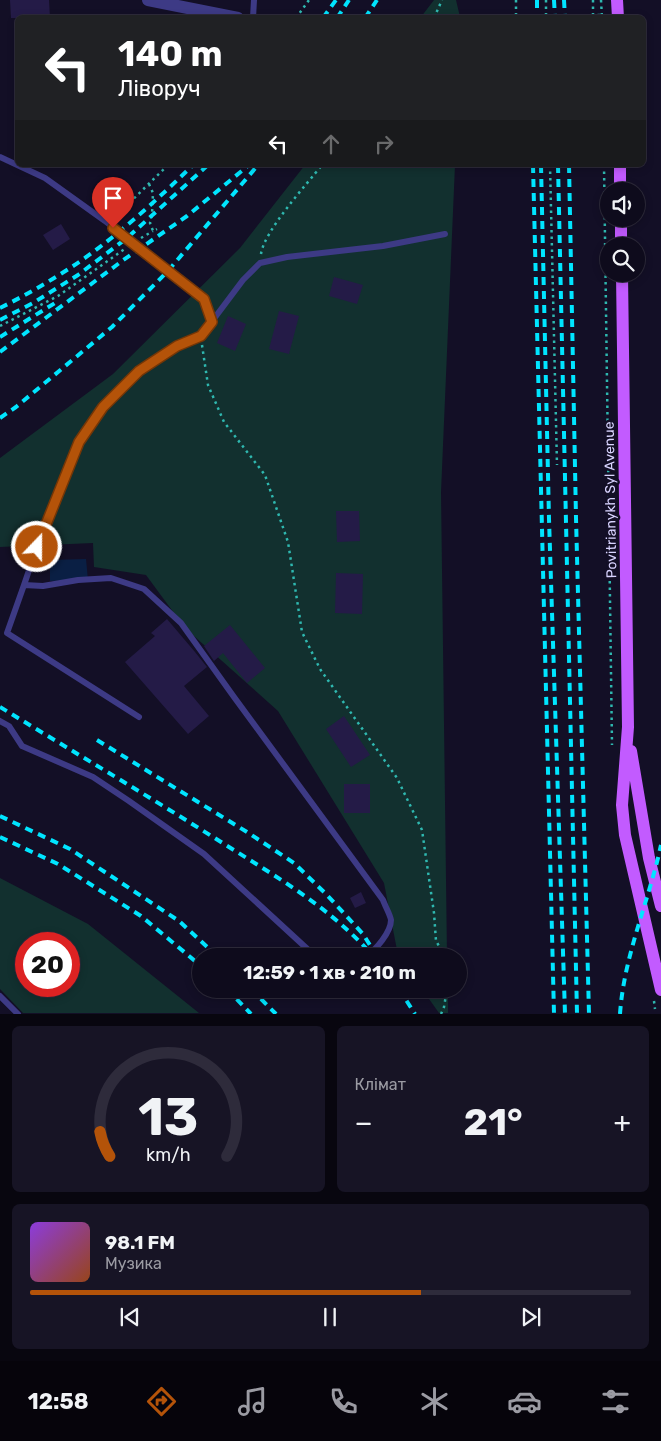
<!DOCTYPE html>
<html lang="uk">
<meta charset="utf-8">
<style>
:root{--surface:#0e0b1c;--page:#171425;--text:#f1f3f6;--muted:#9b9ba3;--line:#2e2b3b;--accent:#b45309}
body{margin:0;font-family:Rubik,sans-serif;background:var(--page);color:var(--text);height:100vh;display:flex;flex-direction:column;font-size:19px;white-space:nowrap}
*{box-sizing:border-box;margin:0}
p{font-size:16px;color:var(--muted)}
.icon{flex:none;width:28px;height:28px;fill:none;stroke:currentColor;stroke-width:2;stroke-linecap:round;stroke-linejoin:round}
.map{position:relative;height:1014px;overflow:hidden}
.drawer{display:flex;flex-direction:column;gap:12px;padding:12px;background:#08060f;flex:1}
.drawer>*{flex:none}
.guide{position:absolute;left:15px;top:15px;width:631px;height:152px;border-radius:8px;box-shadow:0 2px 8px #0003,0 0 0 1px var(--line);background:#202124;color:#fff;overflow:hidden}
.fabs{position:absolute;left:600px;top:182px;display:grid;gap:10px}
.fabs a{display:grid;place-items:center;width:45px;height:45px;border-radius:50%;background:var(--surface);box-shadow:0 2px 8px #0003,0 0 0 1px var(--line);font-size:25px}
.speed{position:absolute;left:15px;top:932px;display:flex;gap:10px;font-size:25px;font-weight:700;text-align:center}
.speed>*{display:grid;place-content:center;width:65px;height:65px;border-radius:50%;background:var(--surface);box-shadow:0 2px 8px #0003,0 0 0 1px var(--line);line-height:1}
.speed .limit{border:8px solid #d22;background:#fff;color:#111}
.pin{position:absolute;display:grid;place-items:center;width:42px;height:42px;color:#fff;margin:-51px -21px;border-radius:50% 50% 50% 0;rotate:-45deg;box-shadow:0 0 5px #0007}
.pin .icon{rotate:45deg}
.me{position:absolute;width:55px;margin:-28px;rotate:22deg;stroke-linejoin:round;filter:drop-shadow(0 0 4px #0008)}
.turn{display:flex;align-items:center;gap:18px;height:105px;padding:0 20px;font-size:22px}
.turn .icon{width:65px;height:65px;stroke-width:2.5}
.turn b{display:block;font-size:35px;line-height:42px}
.lanes{display:flex;align-items:center;height:48px;padding:0 20px;background:#0003;justify-content:center;gap:25px;direction:ltr}
.lanes .off{opacity:.35}
.big{font-size:38px;font-weight:700;line-height:1.1}
.drawer .tile{flex:1;display:flex;flex-direction:column;justify-content:center;gap:8px;min-width:0;padding:0 18px;border-radius:8px;background:var(--page)}
.drawer .dial{align-items:center;gap:0}
.dial svg{height:130px;overflow:visible;fill:none;stroke:var(--line);stroke-width:7;stroke-linecap:round;text-anchor:middle}
.dial text{fill:var(--text);stroke:none}
.song{display:flex;align-items:center;gap:15px}
.cover{width:60px;height:60px;border-radius:8px;background:linear-gradient(135deg,hsl(270 70% 55%),hsl(20 70% 35%))}
.played{height:5px;border-radius:2px;background:linear-gradient(90deg,var(--accent) 65%,var(--line) 65%)}
.keys{display:flex;justify-content:space-around;direction:ltr}
.heat{display:flex;justify-content:space-between;align-items:center;font-size:28px;direction:ltr}
.drawer .tiles{flex:1;display:grid;gap:12px;grid-template-columns:1fr 1fr}
.tile:last-child{grid-column:span 2}
.trip{position:absolute;left:192px;top:948px;width:275px;height:50px;border-radius:25px;background:var(--surface);box-shadow:0 2px 8px #0003,0 0 0 1px var(--line);font-weight:700;line-height:50px;text-align:center}
.dock{display:flex;height:80px;justify-content:space-around;align-items:center;background:#06040b;color:var(--muted)}
.dock .icon{width:35px;height:35px}
.dock .active{color:var(--accent)}
.dock b{font-size:22px;color:var(--text)}
.map>svg:first-child{display:block}
</style>
<div class="map">
<svg width="661" height="1014" viewBox="0 0 661 1014">
<rect width="100%" height="100%" fill="#130f26"/>
<path fill="#12302f" fill-rule="evenodd" d="M434,0H456L460,17H421Z
M305,165H455L441,492L447,956H401L397,950L384,883L278,711L185,628L146,575L94,567L93,543L0,547V458L113,374L240,248Z
M0,878L88,924L199,1013H23L0,989ZM26,944H69V986H26Z
M422,989H448V1013H439Z"/>
<path fill="#0a1f44" d="M86,559L88,580L50,581V560Z"/>
<path fill="#241b47" d="M10,0H49L50,18H11Z
M61,224L70,239L53,250L43,235Z
M334,277L363,285L357,304L329,296Z
M279,311L299,316L289,354L269,349Z
M228,316L246,324L235,351L217,343Z
M336,511H359L360,541L337,542Z
M336,573L363,574L362,614L335,613Z
M167,619L195,652L207,667L184,686L209,716L188,734L125,662L155,636L151,633Z
M230,625L265,668L247,683L223,653L214,661L204,646Z
M344,716L370,755L351,767L326,729Z
M344,784H370V813H344Z
M361,892L366,903L355,908L350,898Z"/>
<g fill="none" stroke-linecap="round" stroke-linejoin="round">
<path stroke="#2fb8b0" stroke-width="2.5" stroke-dasharray="2.5 4" stroke-linecap="butt" d="M516,0V18
M546,0V18
M593,0V15H602
M601,0L602,18
M296,18L309,0
M434,18L442,0
M550,165L557,465
M604,165L612,745
M149,184L153,193L152,215L150,223L153,231L157,229
M115,216L117,215L168,165
M141,238L153,231
M261,254C264,231 307,184 322,165
M0,326L58,296L126,248
M202,345L208,385L224,422L265,475L288,542L302,632L320,669L397,778L422,830L434,913L436,941L445,956
M654,1001L655,1009
M441,1014L444,1007L447,989"/>
<path stroke="#3d3a85" stroke-width="6" d="M253,18L254,0
M0,157L45,178L105,221L204,299L212,322
M24,585L7,633L139,717
M0,721L9,726L22,746L93,777L129,801L204,854L315,956
M366,956C376,950 391,932 391,920C390,914 385,906 383,900L234,697L181,623L144,589L111,578L78,580L43,586L24,585L37,547L79,442L103,407L139,371L177,347L201,336L243,280L260,263L287,257L383,246L445,234
M0,996L18,1014"/>
<path stroke="#3d3a85" stroke-width="12" d="M148,0L238,18"/>
<path stroke="#c25bff" stroke-width="12" d="M617,0L618,18
M620,165V191
M621,219V246
M622,274L628,727L622,805L625,835L661,990
M631,751L649,858L661,906"/>
<path stroke="#00e5ff" stroke-width="4" stroke-dasharray="8 6" stroke-linecap="butt" d="M537,0V18
M554,0L555,18
M564,0L565,18
M323,18L336,0
M337,18L349,0
M365,18L377,0
M533,165L554,1014
M541,165L549,519L565,1014
M558,165L577,1014
M569,165L576,518L589,1014
M0,308C24,296 47,283 70,268C112,241 157,200 193,165
M0,320L33,303L78,275L127,238L208,165
M0,337L55,303
M0,352L122,261L187,216L249,165
M0,418L16,407L112,327L168,271L258,165
M0,707C74,752 148,796 221,842C275,876 330,907 373,956
M97,740L247,832L294,863L327,895L363,934L373,950
M0,816L70,849L179,921L217,956
M0,837L58,864L141,916L201,966
M227,989L251,1014
M251,989L276,1014
M399,989L415,1014
M620,1014C624,955 649,901 661,845"/>
</g>
<g fill="none" stroke-linecap="round" stroke-linejoin="round">
<defs>
<path id="route" d="M37,547L79,442L103,407L139,371L177,346L201,336L212,322L204,299L113,228"/>
</defs>
<use href="#route" stroke="#753606" stroke-width="12"/>
<use href="#route" stroke="#b45309" stroke-width="9"/>
</g>
<g text-anchor="middle" stroke-width="5" stroke-linejoin="round" paint-order="stroke">
<g font-size="14" fill="#d9d4ff" stroke="#130f26">
<text transform="translate(610 500) rotate(-91)" y="5">Povitrianykh Syl Avenue</text>
</g>
</g>
</svg>
<div class="fabs">
<a><svg class="icon" aria-label="sound" viewBox="0 0 24 24"><path d="M4 9h4l5-4v14l-5-4H4zM17 9q2 3 0 6"/></svg></a>
<a><svg class="icon" aria-label="search" viewBox="0 0 24 24"><circle cx="10" cy="10" r="6"/><path d="M15 15l6 6"/></svg></a>
</div>
<div class="speed"><div class="limit">20</div></div>
<div class="pin" style="left:113px;top:228px;background:#d93025"><svg class="icon" aria-label="arrive" viewBox="0 0 24 24"><path d="M6 21V4h12l-3 4 3 4H6"/></svg></div>
<svg class="me" style="left:37px;top:547px" viewBox="-20 -20 40 40"><circle r="17" fill="#b45309" stroke="#fff" stroke-width="3"/><path d="M0-11L8 9 0 5-8 9z" fill="#fff"/></svg>
<div class="trip">12:59 · 1 хв · 210 m</div>
<div class="guide">
<div class="turn"><svg class="icon" aria-label="left" viewBox="0 0 24 24"><path d="M17 20v-9H6M10 6l-5 5 5 5"/></svg><div><b>140 m</b>Ліворуч</div></div>
<div class="lanes"><svg class="icon" aria-label="left" viewBox="0 0 24 24"><path d="M17 20v-9H6M10 6l-5 5 5 5"/></svg><svg class="icon off" aria-label="ahead" viewBox="0 0 24 24"><path d="M12 20V5M6 11l6-6 6 6"/></svg><svg class="icon off" aria-label="right" viewBox="0 0 24 24"><path d="M7 20v-9h11M14 6l5 5-5 5"/></svg></div>
</div>
</div>
<section class="drawer">
<div class="tiles">
<div class="tile dial"><svg viewBox="0 0 100 80">
<path d="M14 69A42 42 0 1 1 86 69"/>
<path d="M14 69A42 42 0 0 1 8 54" stroke="#b45309"/>
<text x="50" y="56" font-size="32" font-weight="700">13</text>
<text x="50" y="72" font-size="11">km/h</text>
</svg></div>
<div class="tile"><p>Клімат</p>
<div class="heat"><a>−</a><b class="big">21°</b><a>+</a></div>
</div>
<div class="tile">
<div class="song"><i class="cover"></i><div><b>98.1 FM</b><p>Музика</p></div></div>
<div class="played"></div>
<div class="keys"><svg class="icon" aria-label="previous" viewBox="0 0 24 24"><path d="M18 5L8 12l10 7zM5 5v14"/></svg><svg class="icon" aria-label="pause" viewBox="0 0 24 24"><path d="M8 5v14M16 5v14"/></svg><svg class="icon" aria-label="next" viewBox="0 0 24 24"><path d="M6 5l10 7-10 7zM19 5v14"/></svg></div>
</div>
</div>
</section>
<nav class="dock">
<b>12:58</b>
<svg class="icon active" aria-label="directions" viewBox="0 0 24 24"><path d="M12 3l9 9-9 9-9-9zM9 14v-3h6M13 9l2 2-2 2"/></svg>
<svg class="icon" aria-label="music" viewBox="0 0 24 24"><path d="M9 18V5l10-2v13"/><circle cx="6" cy="18" r="3"/><circle cx="16" cy="16" r="3"/></svg>
<svg class="icon" aria-label="phone" viewBox="0 0 24 24"><path d="M5 4h4l2 5-3 2q2 4 5 5l2-3 5 2v4C11 20 4 13 5 4z"/></svg>
<svg class="icon" aria-label="climate" viewBox="0 0 24 24"><path d="M12 3v18M4 7l16 10M4 17L20 7"/></svg>
<svg class="icon" aria-label="car" viewBox="0 0 24 24"><path d="M5 17H2v-5l4-1 3-4h7l3 4 3 1v5h-3M9 17h6M6 11h13"/><circle cx="7" cy="17" r="2"/><circle cx="17" cy="17" r="2"/></svg>
<svg class="icon" aria-label="filters" viewBox="0 0 24 24"><path d="M4 7h16M4 17h16"/><circle cx="9" cy="7" r="2"/><circle cx="15" cy="17" r="2"/></svg>
</nav>
